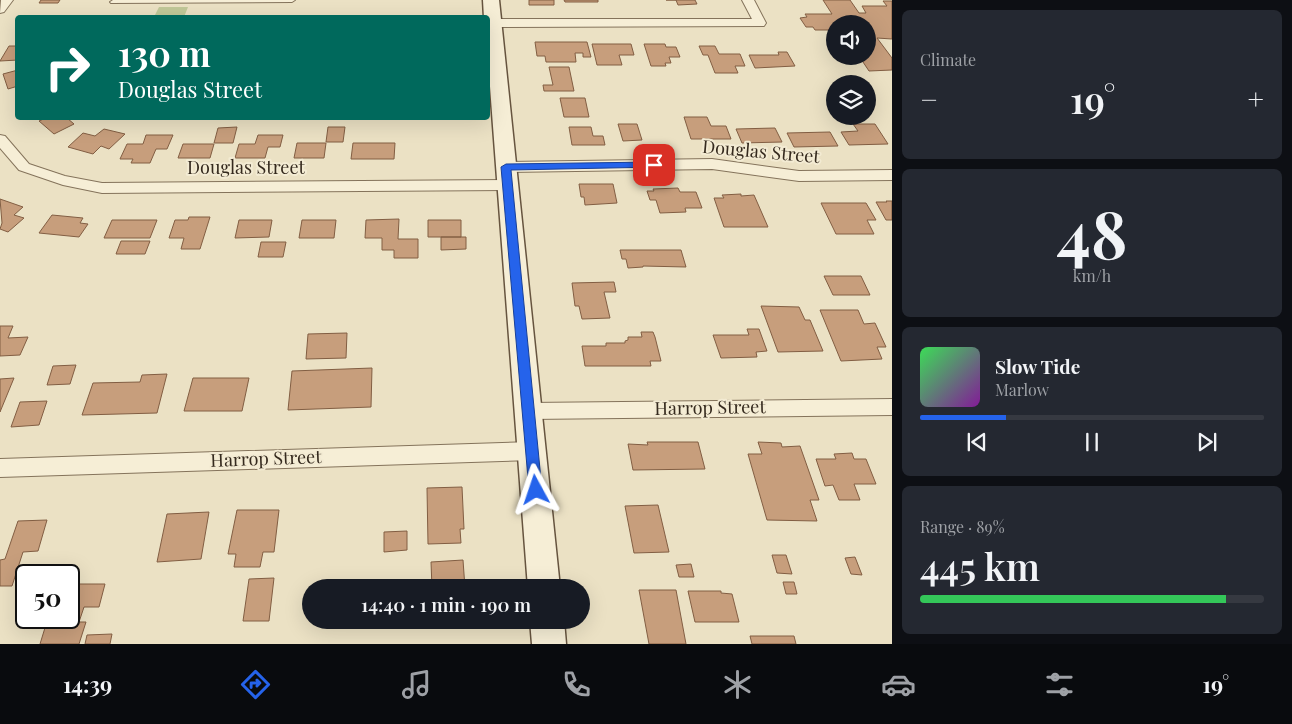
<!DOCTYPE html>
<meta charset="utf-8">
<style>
:root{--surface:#171b24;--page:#242831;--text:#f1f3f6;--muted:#9ea1a6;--line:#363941;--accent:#2563eb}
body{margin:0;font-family:"Playfair Display",serif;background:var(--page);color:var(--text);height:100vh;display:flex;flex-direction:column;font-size:19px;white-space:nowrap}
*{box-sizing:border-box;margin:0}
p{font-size:16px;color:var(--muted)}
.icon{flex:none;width:28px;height:28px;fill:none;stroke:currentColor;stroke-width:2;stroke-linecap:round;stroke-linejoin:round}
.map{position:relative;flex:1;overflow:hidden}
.details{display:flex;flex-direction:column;gap:10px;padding:10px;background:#0d0f14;width:400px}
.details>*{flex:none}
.guide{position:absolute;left:15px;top:15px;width:475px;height:105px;border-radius:5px;box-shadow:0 5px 20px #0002;background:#00695c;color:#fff;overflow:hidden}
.controls{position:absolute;left:826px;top:15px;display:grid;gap:10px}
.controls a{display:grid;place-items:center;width:50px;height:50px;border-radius:50%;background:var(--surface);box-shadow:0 5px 20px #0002;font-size:25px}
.speed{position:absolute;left:15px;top:564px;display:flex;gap:10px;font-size:25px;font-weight:700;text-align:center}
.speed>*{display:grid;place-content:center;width:65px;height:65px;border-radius:50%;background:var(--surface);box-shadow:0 5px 20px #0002;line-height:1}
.speed .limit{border:2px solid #111;border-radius:8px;background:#fff;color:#111}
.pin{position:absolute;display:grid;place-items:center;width:42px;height:42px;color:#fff;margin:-21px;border-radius:10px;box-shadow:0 2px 8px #0006}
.me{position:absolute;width:55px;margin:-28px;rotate:355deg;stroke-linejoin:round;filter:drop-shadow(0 0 4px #0008)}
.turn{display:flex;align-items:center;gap:18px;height:105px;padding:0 20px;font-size:22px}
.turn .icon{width:65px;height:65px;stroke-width:2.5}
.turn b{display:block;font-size:35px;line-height:42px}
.big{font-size:38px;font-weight:600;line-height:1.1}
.details .card{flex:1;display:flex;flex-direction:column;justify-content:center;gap:8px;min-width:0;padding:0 18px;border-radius:8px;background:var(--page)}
.details .dial{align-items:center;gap:0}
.dial b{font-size:65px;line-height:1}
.song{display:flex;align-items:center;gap:15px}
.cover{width:60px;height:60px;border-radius:8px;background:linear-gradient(135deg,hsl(130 70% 55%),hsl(290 70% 35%))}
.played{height:5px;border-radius:2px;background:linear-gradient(90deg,var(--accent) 25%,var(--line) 25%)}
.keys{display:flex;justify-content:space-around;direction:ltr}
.heat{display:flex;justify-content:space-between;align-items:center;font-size:28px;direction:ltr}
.charge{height:8px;border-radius:4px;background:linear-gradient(90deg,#34c759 89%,var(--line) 0)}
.trip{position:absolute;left:302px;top:579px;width:288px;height:50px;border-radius:25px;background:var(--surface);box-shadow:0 5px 20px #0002;font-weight:600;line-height:50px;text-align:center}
.tabs{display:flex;height:80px;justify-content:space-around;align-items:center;background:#090b0e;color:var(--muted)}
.tabs .icon{width:35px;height:35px}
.tabs .on{color:var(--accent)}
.tabs b{font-size:22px;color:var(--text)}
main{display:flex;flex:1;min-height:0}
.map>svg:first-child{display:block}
</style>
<main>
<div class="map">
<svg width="892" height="644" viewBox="0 0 892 644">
<rect width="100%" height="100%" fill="#ebe1c4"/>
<path fill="#c1c898" d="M159,7H188L184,17H154Z"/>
<path fill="#c79e7c" stroke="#825e43" d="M41,0H60L58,3H39Z
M529,0H554V5H529Z
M564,0H598V2H565Z
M666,0H695L697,4L678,5L676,0Z
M823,0H850L859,13H866L862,6H887L883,1H892V39L877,38L892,58V70L869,71L861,59H863L861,56H868V24H835V30H815L813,27H806L800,18L807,17L805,14H832Z
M535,42H587L591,57H583V53H575L576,62H546L545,56H537Z
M592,44H631L634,55H619L622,65H597Z
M644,44H665L666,47H676L680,57H669L671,63H665L666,66H651Z
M9,46H18V60L0,61Z
M699,46H715L719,54H740L745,66H735L738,73H715L708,55H703Z
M778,52H787L795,66L755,68L749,55H779Z
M549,67H569L574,91H544L543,85H553Z
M18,70V86L8,89L3,74Z
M560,98H585L589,117H564Z
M684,117H707L711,126H726L731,139H691Z
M46,118H67L74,124L54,134L39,121Z
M618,124H637L642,140L623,141Z
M853,124H875L888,144L849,145L841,132L858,131Z
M237,127L233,143H214L218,128Z
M328,127H345L343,142H326Z
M569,127H591L593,136H603L605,145H572Z
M775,128L782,142L742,143L736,129Z
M104,129L125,134L109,149L101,146L93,154L68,147L83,133L95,136Z
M830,132L838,146L794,147L787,133Z
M146,135H173L167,149H156L150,163H131L133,159H120L127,144H143Z
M258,135H283L280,147H268L265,158H235L239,144H255Z
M297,143H326L324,158H294Z
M353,143H395L394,159H351Z
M183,144H214L210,158H178Z
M579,184H613L617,203L585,205L584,197H581Z
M678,188L680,192H696L702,208H685L686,212L660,213L656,200H650L647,191H654L653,189Z
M741,194V196L754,195L768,227H724L714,198H724L722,195Z
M0,199L23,207L14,215L24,218L8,232L0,229L2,223Z
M886,201H892V220H886L876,202H887Z
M821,203H866L876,220H867L874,234H836Z
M52,215L83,218L80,223L88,224L79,237L39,233Z
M189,217H210L200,249H181L184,238H169L175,220H188Z
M399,219L398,239H418V258H394V250H382V238H365L366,220Z
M112,220H157L150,238H104Z
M239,220H272L269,237L235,238Z
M302,220H336L334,238H299Z
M428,220H461V237H428Z
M441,237H466V249L441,250Z
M121,241H150L145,254H116Z
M261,242H286L283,257H258Z
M620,250H681L686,267L643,266V267L628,268L626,259H622Z
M824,276H861L870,295H833Z
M614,282L616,292H604L610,318L582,319L579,306H575L572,283Z
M761,306L799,307L805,320H810L823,351L778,352Z
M820,310H858L864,324L875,323L886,347H877L882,359L841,361Z
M0,326H13L8,338L28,337L20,355L0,356Z
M747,329H759L767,351L756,352L757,357L721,358L713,335H749Z
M641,332H653L655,337L661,361H650L651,366H585L582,346H606V343H625V341L628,340V337H642Z
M347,333L346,358L306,359L308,334Z
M76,365L70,384L47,385L53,366Z
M372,368L371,407L288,410L292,371Z
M167,374L157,413L82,415L93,383L140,382L142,375Z
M14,378L0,412V379Z
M193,378H249L242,411H184Z
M47,401L39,425L11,427L20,402Z
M647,442H698L705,469L633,470L628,444L648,445Z
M758,442L781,443L782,447L800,446L819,500H810L817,521L767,520L748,454H762Z
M852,453L854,459H866L876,484H854L860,500H839L833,485L825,486L816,459H836L834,454Z
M462,487L464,529H460L461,543L428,544L427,488Z
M658,505L669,552L634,553L625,506Z
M237,510H279L274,552H263L260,567H234L236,554H228Z
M209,512L201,559L157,562L167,514Z
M47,520L38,551L23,552L12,586H0V560L5,559L18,521Z
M407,531V550L384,552V532Z
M772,555H786L792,574L777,573Z
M855,557L862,575L851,574L845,558Z
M463,560L465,588H432L431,562Z
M691,564L694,577H679L676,565Z
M274,578L269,621H243L249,579Z
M783,582H794L797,594H786Z
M69,584H105L99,607H84L79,622H86L79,644H40L48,618H69Z
M639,590H676L686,644H649Z
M688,591H721V593L732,594L739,622H695Z
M112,634L110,644H85L87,635Z
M750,636H794L796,644H752Z"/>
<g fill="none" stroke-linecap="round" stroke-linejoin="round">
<defs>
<path id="lane" d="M113,0H295L292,2L111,3L110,2Z"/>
<path id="street" d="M1,0H13L4,12L0,13Z
M742,0H754L766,23L764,26L492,27L488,25V20L492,19H752Z
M0,135L5,136L29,164L65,176L102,183L507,180L512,181L514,185L512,189L507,190L102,193L63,185L19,170L0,148Z
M712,159L799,171L892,170V180L799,181L712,169L506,172L501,170L499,167L501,164L506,162Z
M892,399V415L529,419L522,417L519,411L522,405L529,403Z
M532,442L539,445L542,451L539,457L532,460L0,477V459Z"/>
<path id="secondary" d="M483,0H499L560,588H528L488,60V18H484Z
M530,620H564L566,644H532Z"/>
</defs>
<use href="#lane" stroke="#84735b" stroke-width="2"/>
<use href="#street" stroke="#84735b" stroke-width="2"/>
<use href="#secondary" stroke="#66543f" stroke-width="3"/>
<path stroke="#84735b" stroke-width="2.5" stroke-dasharray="2.5 2" stroke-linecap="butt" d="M211,18H283"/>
<use href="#lane" fill="#f6eed6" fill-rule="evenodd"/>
<use href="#street" fill="#f6eed6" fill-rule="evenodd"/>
<use href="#secondary" fill="#f6eed6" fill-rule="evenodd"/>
</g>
<path fill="#2563eb" stroke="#184099" d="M654,162L659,165L658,167L511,170L542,490L540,494L536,496L531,494L529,490L501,167L506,164Z"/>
<g text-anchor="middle" stroke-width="4" stroke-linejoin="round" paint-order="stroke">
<g font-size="18" fill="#352a1e" stroke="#f3ebd3">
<text transform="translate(761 152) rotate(5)" y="6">Douglas Street</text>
<text x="246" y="174">Douglas Street</text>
<text transform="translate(710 408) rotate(-1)" y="6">Harrop Street</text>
<text transform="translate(266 459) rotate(-2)" y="6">Harrop Street</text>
</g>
</g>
</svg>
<div class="controls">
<a><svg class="icon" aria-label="sound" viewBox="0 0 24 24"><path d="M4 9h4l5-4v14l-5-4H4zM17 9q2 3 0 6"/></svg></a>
<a><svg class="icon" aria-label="layers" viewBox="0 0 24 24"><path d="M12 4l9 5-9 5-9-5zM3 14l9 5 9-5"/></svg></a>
</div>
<div class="speed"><div class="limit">50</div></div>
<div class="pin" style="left:654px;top:165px;background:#d93025"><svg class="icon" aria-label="arrive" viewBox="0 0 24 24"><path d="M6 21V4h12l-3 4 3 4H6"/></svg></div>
<svg class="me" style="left:536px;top:490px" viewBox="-20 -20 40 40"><path d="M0-17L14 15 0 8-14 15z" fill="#2563eb" stroke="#fff" stroke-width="4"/></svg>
<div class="trip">14:40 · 1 min · 190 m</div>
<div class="guide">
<div class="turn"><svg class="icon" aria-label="right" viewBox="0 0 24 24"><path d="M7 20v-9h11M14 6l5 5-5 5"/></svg><div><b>130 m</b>Douglas Street</div></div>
</div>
</div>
<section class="details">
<div class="card"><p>Climate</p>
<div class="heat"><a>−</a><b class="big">19°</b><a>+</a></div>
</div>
<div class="card dial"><b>48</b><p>km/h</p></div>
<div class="card">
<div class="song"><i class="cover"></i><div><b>Slow Tide</b><p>Marlow</p></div></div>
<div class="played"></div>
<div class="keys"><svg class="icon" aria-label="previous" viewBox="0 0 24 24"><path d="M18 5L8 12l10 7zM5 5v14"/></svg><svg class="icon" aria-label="pause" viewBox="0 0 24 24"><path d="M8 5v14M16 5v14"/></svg><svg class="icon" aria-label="next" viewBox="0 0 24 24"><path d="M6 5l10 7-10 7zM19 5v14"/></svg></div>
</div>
<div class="card"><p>Range · 89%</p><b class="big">445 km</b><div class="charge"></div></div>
</section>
</main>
<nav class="tabs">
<b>14:39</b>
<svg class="icon on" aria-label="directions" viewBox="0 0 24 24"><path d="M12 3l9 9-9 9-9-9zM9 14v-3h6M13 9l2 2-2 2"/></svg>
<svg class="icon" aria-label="music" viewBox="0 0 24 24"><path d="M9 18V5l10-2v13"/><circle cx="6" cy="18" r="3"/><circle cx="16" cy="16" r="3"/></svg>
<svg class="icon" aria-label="phone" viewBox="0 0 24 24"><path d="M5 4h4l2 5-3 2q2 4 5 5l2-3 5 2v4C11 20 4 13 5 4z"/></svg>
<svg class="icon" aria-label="climate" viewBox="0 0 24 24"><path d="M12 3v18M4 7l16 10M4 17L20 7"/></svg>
<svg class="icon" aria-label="car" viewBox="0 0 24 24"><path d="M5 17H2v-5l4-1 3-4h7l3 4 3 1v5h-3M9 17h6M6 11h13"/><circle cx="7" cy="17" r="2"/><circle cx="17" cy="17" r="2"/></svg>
<svg class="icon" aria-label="filters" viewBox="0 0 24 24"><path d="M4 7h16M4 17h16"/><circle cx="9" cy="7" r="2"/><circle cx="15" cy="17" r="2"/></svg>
<b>19°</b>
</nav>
